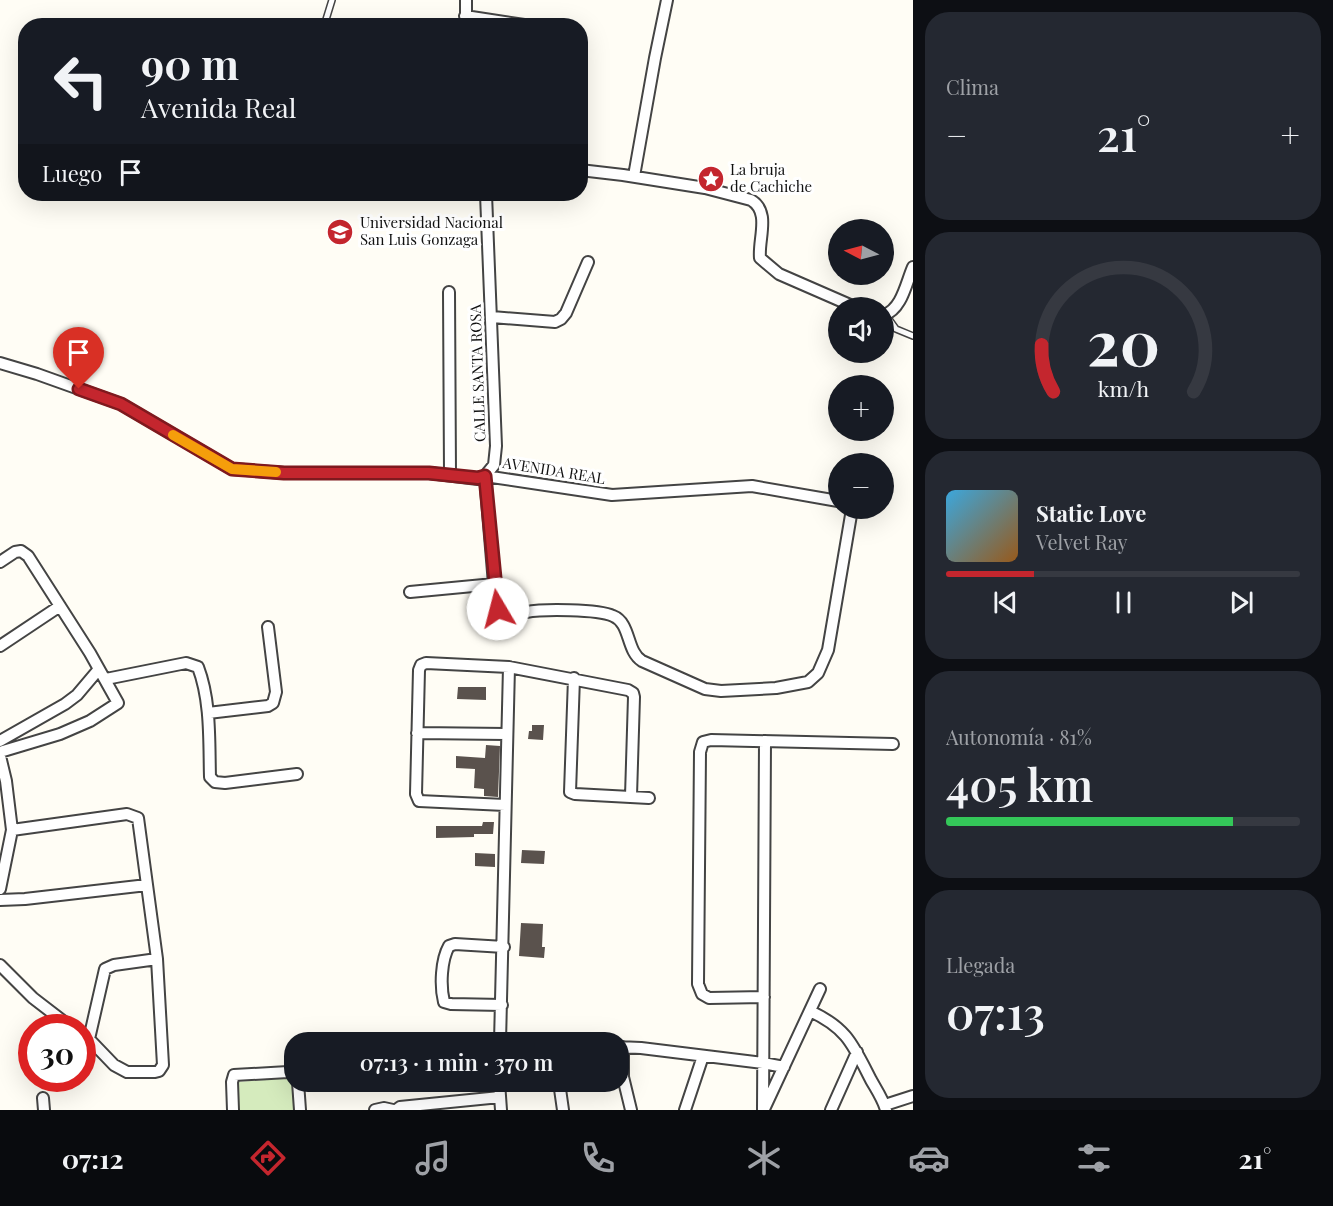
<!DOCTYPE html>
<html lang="es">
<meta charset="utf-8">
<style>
:root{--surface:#171b24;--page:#242831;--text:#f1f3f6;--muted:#9ea1a6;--line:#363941;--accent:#c4262e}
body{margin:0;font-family:"Playfair Display",serif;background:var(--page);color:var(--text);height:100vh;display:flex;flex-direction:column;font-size:22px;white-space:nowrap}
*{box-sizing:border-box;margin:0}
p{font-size:20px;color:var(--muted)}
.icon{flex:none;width:33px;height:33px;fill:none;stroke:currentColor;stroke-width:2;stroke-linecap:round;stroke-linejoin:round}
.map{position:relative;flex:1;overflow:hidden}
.side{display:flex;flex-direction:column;gap:12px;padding:12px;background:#0d0f14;width:420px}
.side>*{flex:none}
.top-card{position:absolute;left:18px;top:18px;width:570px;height:183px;border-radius:24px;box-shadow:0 6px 24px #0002;background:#171b24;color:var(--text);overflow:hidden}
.needle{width:39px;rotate:276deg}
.tools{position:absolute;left:828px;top:219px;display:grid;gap:12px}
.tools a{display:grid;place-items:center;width:66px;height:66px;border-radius:50%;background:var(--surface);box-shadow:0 6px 24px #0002;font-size:30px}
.speed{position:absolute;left:18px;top:1014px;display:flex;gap:12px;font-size:30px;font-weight:700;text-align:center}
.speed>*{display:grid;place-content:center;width:78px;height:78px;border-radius:50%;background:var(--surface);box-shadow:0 6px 24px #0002;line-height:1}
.speed .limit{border:9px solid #d22;background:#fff;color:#111}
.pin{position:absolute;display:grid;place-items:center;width:51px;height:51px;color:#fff;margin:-62px -26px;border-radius:50% 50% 50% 0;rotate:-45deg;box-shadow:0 0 6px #0007}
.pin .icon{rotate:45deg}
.me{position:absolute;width:66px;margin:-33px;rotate:352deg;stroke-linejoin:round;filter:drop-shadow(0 0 4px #0008)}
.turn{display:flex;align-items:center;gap:21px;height:126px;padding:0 24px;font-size:27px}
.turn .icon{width:78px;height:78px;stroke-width:2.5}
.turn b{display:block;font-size:42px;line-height:51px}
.then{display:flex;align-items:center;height:57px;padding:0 24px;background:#0003;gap:12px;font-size:22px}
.big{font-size:45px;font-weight:600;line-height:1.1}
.side .card{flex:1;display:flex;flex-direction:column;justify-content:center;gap:9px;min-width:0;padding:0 21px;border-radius:24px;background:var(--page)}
.side .dial{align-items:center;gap:0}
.dial svg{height:156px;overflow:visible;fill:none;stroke:var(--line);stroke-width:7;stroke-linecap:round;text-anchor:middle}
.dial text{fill:var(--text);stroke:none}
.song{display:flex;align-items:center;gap:18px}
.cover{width:72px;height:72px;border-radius:9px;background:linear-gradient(135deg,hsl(200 70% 55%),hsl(30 70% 35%))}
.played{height:6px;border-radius:3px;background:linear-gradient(90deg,var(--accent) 25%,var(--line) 25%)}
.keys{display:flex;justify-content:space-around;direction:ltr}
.heat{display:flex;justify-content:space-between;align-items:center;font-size:33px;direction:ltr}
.charge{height:9px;border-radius:4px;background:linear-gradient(90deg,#34c759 81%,var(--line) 0)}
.trip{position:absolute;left:284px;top:1032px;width:345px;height:60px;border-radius:24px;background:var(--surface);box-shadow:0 6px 24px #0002;font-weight:600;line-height:60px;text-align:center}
.menu{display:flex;height:96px;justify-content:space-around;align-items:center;background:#090b0e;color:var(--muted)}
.menu .icon{width:42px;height:42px}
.menu .on{color:var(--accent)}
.menu b{font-size:27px;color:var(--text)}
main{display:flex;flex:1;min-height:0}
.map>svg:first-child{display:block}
</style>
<main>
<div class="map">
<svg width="913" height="1110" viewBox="0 0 913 1110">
<rect width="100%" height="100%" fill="#fffdf5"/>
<path fill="#d5ebbd" d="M291,1078L296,1110H236V1082Z"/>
<path fill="#5a524d" d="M458,687H486V700L457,699Z
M532,725H544L543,740L528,739L529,731H532Z
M486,745L500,746L498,797L484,796V789L474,788L475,769L456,768V756L485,758Z
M483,822H494L493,834H474V837L436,838V826H482Z
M522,850L545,851L544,864L521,863Z
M475,853L495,854V867L475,866Z
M521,923L543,924L542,947H545L544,958L519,956Z"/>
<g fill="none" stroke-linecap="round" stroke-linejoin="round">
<defs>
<path id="service" d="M324,26L332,0
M886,315L896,329L913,336"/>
<path id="minor" d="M465,16L531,26
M466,26V0
M580,170L623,175L705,188L751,200C771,212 758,239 760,258L779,274L857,308
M634,176L655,58L667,0
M486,194L496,446L494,465L485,476L494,584
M449,292L450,474
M884,315C902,309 906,283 913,267
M492,317L555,322L561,319L566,313L588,262
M0,363L37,374L121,404L232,469L284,473H429L478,479L485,476L612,495L752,486L838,501
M0,562L15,552L21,551L28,556L90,653L118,703L90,721L60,734L0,752
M410,592L494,584C496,592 495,605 500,611C506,619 517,613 526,612C543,609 598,609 613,616C631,623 626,651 642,661L705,689L721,691L776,688L808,682L818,673L828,650L851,515L850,508
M0,646L60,606
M574,678L570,792L575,794L649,798
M106,679L186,663L198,667C211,701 209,741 210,777L215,782L225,783L297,774
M208,713L268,706L273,703L276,692L268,627
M417,733L506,734
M0,741L65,704L77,695L99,669
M0,756L6,781L12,830L0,889
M505,805L419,801L416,794L419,670L421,665L426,663L509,667L628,690L633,693L634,697L631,796
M12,830L127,814L138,818L157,959L163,1065L159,1071L155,1072H127L114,1065L89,1039
M0,900L25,899L147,885
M0,965L33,998L72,1028
M764,997L709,998L702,994L698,984L700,752L703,742L711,740L893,744
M502,1005L451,1004L444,1002C440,986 441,960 449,946L455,944L504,947
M810,1011C847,1028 853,1045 871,1080C876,1089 883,1099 886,1110
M82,1035L89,1039L105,969L114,965L157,959
M500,1042L509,667
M618,1047L641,1048L763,1063L784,1067
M623,1047V1077L631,1110
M298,1082L300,1110
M499,1082L501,1110
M559,1082L563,1110
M43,1098L44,1110
M885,1105L913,1096
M765,1107L820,989
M233,1110L232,1082L234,1075L288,1072L294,1074
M375,1110L384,1108L393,1110
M396,1110L400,1107L500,1097
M685,1110L703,1056
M763,1110L765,741
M831,1110L857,1052"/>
</defs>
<use href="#service" stroke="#444" stroke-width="8"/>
<use href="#minor" stroke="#444" stroke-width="14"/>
<use href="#service" stroke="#fff" stroke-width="5"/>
<use href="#minor" stroke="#fff" stroke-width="10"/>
</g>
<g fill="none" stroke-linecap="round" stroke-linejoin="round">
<defs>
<path id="route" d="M79,389L121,404L232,469L284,473H429L478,478L485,476L498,609"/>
</defs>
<use href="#route" stroke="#7f191e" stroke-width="15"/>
<use href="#route" stroke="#c4262e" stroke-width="10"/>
<path stroke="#f59e0b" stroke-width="10" d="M173,435L232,469L276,472"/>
</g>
<defs>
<symbol id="sight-disc" viewBox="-11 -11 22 22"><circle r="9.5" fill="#c4262e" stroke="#fff"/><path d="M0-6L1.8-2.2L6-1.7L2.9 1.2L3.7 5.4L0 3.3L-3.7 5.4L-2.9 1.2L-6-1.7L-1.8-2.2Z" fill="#fff"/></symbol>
<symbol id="university-disc" viewBox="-11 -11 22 22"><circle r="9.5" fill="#c4262e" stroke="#fff"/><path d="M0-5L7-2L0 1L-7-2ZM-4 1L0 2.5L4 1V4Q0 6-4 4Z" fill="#fff"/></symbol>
</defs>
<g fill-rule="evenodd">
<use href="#sight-disc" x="696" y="164" width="30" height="30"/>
<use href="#university-disc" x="325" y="217" width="30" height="30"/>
</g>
<g text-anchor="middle" stroke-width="6" stroke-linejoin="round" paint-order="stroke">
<g font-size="15" fill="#111" stroke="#fff" text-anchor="start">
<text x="730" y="175">La bruja<tspan x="730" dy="17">de Cachiche</tspan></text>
<text x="360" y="228">Universidad Nacional<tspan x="360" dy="17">San Luis Gonzaga</tspan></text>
</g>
<g font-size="15" fill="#111" stroke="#fff">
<text transform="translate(478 373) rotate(-92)" y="5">CALLE SANTA ROSA</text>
<text transform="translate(554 471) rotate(9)" y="5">AVENIDA REAL</text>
</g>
</g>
</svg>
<div class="tools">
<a><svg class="needle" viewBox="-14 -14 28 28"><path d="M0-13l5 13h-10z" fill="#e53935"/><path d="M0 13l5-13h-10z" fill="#9ea1a6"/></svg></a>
<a><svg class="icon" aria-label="sound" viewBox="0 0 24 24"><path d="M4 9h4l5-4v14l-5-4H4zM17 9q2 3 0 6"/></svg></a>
<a>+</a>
<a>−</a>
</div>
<div class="speed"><div class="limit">30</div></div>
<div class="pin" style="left:79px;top:389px;background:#d93025"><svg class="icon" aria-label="arrive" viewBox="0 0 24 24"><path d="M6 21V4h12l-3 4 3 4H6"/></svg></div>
<svg class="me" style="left:498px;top:609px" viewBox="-20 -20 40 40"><circle r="19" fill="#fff"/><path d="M0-13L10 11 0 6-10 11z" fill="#c4262e"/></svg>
<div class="trip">07:13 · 1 min · 370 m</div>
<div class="top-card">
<div class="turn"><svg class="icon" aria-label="left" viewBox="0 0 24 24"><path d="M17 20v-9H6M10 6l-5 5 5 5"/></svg><div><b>90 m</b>Avenida Real</div></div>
<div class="then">Luego<svg class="icon" aria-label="arrive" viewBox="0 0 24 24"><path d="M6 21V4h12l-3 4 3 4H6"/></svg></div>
</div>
</div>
<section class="side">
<div class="card"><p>Clima</p>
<div class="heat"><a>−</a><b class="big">21°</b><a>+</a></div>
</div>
<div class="card dial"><svg viewBox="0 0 100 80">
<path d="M14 69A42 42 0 1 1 86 69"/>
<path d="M14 69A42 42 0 0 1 8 45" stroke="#c4262e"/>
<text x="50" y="56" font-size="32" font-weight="700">20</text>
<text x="50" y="72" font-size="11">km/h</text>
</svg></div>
<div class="card">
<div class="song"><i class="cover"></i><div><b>Static Love</b><p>Velvet Ray</p></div></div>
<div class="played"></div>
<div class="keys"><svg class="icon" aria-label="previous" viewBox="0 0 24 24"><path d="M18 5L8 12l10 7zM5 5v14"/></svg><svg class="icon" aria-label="pause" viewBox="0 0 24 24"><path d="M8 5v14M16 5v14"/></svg><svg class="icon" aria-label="next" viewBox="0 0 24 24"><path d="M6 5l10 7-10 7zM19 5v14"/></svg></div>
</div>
<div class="card"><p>Autonomía · 81%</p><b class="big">405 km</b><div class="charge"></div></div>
<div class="card"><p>Llegada</p><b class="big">07:13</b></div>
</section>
</main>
<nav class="menu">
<b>07:12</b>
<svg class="icon on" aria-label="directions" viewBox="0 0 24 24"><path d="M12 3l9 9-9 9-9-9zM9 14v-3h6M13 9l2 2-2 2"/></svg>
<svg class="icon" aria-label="music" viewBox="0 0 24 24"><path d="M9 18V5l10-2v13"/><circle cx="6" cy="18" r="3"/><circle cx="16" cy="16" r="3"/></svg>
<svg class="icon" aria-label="phone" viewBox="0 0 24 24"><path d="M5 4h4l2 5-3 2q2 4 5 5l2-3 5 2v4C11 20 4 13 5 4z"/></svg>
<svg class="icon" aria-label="climate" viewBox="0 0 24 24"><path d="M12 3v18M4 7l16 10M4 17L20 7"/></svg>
<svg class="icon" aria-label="car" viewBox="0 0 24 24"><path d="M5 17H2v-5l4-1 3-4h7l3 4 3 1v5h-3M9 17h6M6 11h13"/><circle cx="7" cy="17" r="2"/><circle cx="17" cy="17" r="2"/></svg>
<svg class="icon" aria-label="filters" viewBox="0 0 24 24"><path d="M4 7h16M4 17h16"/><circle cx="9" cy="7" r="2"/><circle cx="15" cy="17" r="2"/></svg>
<b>21°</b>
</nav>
